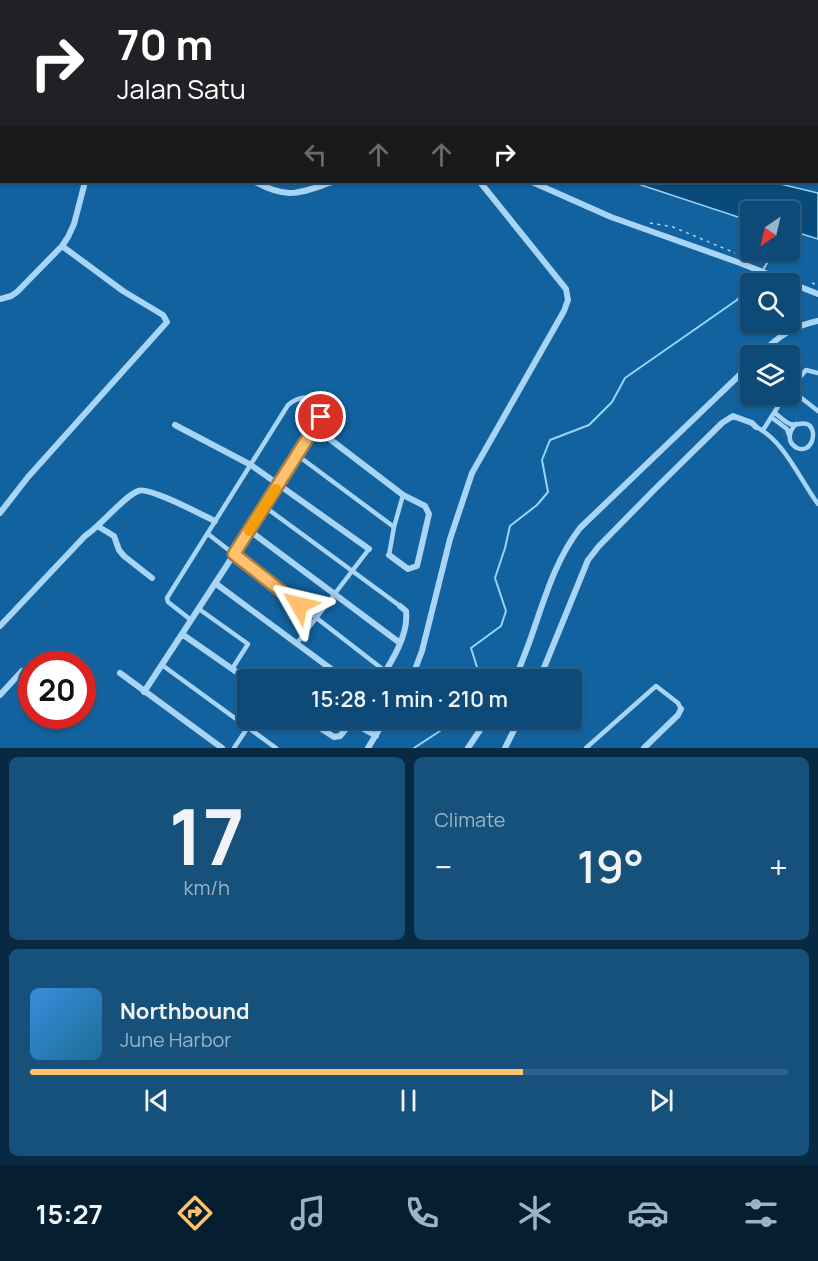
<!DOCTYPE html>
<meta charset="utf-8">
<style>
:root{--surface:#0d4a77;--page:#16517c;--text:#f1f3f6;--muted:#9ab3c6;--line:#2d6289;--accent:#ffc16c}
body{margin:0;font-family:Manrope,sans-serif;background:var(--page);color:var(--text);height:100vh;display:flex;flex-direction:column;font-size:22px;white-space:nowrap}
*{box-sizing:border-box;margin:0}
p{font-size:20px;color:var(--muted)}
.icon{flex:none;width:33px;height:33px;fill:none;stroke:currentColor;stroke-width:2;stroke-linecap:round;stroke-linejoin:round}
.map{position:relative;height:748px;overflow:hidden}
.drawer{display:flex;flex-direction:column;gap:9px;padding:9px;background:#072941;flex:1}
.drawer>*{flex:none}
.hud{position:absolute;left:0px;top:0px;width:819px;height:183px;box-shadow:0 2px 4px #0004,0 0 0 2px var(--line);background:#202124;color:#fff;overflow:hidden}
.needle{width:39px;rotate:214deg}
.buttons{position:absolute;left:740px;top:201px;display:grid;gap:12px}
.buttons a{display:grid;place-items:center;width:60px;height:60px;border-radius:6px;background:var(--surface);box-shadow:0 2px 4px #0004,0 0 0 2px var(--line);font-size:30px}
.speed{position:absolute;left:18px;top:651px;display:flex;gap:12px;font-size:30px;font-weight:700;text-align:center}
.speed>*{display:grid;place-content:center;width:78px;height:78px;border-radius:50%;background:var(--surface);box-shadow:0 2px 4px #0004,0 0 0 2px var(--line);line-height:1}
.speed .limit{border:9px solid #d22;background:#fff;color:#111}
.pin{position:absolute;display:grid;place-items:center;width:51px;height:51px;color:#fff;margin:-26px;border:3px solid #fff;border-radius:50%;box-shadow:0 2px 6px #0007}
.me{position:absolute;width:66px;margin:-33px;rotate:307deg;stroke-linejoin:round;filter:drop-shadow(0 0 4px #0008)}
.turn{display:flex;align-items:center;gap:21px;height:126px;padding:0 18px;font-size:27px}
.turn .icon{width:78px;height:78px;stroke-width:2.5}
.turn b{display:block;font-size:42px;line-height:51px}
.lanes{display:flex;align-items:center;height:57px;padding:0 18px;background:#0003;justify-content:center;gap:30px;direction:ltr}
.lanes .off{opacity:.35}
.big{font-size:45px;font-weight:600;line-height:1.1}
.drawer .card{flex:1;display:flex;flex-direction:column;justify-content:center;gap:9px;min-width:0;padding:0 21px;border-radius:9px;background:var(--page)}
.drawer .dial{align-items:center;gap:0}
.dial b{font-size:78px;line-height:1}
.song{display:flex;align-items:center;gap:18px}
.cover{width:72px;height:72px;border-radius:9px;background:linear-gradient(135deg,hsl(210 70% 55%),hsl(200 70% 35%))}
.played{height:6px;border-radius:3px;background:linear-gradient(90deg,var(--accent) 65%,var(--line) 65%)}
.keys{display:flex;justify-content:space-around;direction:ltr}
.heat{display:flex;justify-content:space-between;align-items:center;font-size:33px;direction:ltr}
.drawer .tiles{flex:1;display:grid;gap:9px;grid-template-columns:1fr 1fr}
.card:last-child{grid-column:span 2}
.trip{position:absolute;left:237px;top:669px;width:345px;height:60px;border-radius:6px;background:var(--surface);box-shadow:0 2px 4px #0004,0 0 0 2px var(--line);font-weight:600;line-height:60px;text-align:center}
.tab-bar{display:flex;height:96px;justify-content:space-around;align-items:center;background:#051e30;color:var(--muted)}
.tab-bar .icon{width:42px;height:42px}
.tab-bar .selected{color:var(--accent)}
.tab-bar b{font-size:27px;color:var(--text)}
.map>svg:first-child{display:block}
</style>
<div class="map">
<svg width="818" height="748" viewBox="0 0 818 748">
<rect width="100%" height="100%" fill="#11629f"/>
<path fill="#0a4a7b" stroke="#9ad3f8" stroke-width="1.5" d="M632,182H772L818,193V239L789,230V212H750V221Z"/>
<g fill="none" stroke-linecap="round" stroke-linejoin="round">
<path stroke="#9ad3f8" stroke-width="2" d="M751,284L761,273L775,250
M481,680L471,648L501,626L506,611L495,578L505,548L510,526L537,505L548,492L542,460L550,440L589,425L612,402L625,378L737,300L750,285
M414,748L443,729L448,718"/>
<path stroke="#a8d5f5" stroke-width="1.5" stroke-dasharray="3 4.5" stroke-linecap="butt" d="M346,0L349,2
M818,156V157
M650,223L673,227L735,253
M812,283L818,285"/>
<path stroke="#a8d5f5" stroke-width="4.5" d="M767,2L768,0
M790,389L818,411
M789,390L806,370L818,373
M775,413C779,416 785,422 790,424C797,426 803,421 809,425C818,433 811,454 797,448C786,442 789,431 796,424
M771,417L787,429L789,435
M756,427C784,440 800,480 818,504
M763,430L786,394
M297,455L394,527L389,555
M265,507L400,606
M394,527L403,495
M208,534L385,671
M199,609L248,644L232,669
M191,620L168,602L167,598L288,405C303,393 312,397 327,406
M297,643L369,549
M162,665L276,748
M234,748L254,718
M586,748L656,686L678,703L681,709"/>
<path stroke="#a8d5f5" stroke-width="6" d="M89,0L90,2
M168,0L169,2
M651,0V2
M818,109V110
M255,182C289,200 298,193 333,182
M532,182L611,217L740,263L818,294
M0,299L11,296L17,292L62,246L68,237L74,224L85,182
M759,356C777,337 793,326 818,321
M175,425L251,465L369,549
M314,427L403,495L425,506L429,514L417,566L408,569L389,555
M0,513L28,477L167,322L163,315L123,291L62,246
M99,527L114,536L119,550L124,556L152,578
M250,531L400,643
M215,583L346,680
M0,626L85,536C102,525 123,497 138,491C148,486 202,515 215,521
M182,634L248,680
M120,673L222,748
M380,680C392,661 409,634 406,611L400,606
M411,680L422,651L450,539L472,473L564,311L568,300L566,289L480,182
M514,680C538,630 546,572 580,528L750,365
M539,680L588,560L599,546L655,489L722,423L733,416L752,423L756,427
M144,692L265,507L327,406
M0,695L22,671
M305,718L334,737L340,736L349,725L362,728L376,736
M368,748L386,718
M468,748L488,718
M505,748L520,718
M644,748L678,715L681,709"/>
</g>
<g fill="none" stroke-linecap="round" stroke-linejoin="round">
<defs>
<path id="route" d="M299,605L234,554L321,417"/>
</defs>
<use href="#route" stroke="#a67d46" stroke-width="15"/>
<use href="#route" stroke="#ffc16c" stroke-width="10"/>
<path stroke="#f59e0b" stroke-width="10" d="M249,531L276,489"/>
</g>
</svg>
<div class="buttons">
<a><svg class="needle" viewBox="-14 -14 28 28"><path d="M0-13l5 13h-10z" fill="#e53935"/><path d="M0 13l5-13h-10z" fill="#9ab3c6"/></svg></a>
<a><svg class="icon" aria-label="search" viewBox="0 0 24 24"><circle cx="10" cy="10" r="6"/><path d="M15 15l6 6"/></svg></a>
<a><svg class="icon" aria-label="layers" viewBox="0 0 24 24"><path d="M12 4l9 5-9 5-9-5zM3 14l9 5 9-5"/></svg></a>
</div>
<div class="speed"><div class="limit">20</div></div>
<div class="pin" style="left:321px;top:417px;background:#d93025"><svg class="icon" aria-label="arrive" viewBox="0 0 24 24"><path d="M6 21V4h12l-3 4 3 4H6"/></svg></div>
<svg class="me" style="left:299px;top:605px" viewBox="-20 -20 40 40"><path d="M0-17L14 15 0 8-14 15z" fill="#ffc16c" stroke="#fff" stroke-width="4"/></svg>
<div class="trip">15:28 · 1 min · 210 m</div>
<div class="hud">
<div class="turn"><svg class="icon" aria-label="right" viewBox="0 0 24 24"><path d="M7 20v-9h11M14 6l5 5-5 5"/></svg><div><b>70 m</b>Jalan Satu</div></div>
<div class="lanes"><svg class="icon off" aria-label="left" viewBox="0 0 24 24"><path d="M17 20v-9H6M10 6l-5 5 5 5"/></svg><svg class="icon off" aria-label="ahead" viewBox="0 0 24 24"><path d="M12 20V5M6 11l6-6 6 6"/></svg><svg class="icon off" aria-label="ahead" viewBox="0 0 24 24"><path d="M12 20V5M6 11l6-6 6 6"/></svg><svg class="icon" aria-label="right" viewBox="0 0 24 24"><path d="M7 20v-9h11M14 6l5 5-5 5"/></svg></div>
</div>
</div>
<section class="drawer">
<div class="tiles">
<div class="card dial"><b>17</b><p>km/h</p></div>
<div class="card"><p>Climate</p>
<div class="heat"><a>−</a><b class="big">19°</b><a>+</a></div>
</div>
<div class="card">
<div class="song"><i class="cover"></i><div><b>Northbound</b><p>June Harbor</p></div></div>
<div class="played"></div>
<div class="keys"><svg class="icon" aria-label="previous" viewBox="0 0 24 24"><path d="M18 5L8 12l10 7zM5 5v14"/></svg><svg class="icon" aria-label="pause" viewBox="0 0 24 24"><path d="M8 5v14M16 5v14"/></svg><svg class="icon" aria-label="next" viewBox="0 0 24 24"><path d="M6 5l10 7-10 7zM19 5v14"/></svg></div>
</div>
</div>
</section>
<nav class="tab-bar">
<b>15:27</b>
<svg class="icon selected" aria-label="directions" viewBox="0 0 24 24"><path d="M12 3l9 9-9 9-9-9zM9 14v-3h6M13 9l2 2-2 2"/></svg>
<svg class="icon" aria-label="music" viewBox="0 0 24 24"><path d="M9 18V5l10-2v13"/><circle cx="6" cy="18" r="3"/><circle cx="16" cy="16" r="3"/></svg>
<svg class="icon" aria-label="phone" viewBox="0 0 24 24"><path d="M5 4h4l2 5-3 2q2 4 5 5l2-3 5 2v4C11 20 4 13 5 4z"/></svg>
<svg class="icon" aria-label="climate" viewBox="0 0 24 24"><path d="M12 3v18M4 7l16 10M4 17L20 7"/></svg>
<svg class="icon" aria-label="car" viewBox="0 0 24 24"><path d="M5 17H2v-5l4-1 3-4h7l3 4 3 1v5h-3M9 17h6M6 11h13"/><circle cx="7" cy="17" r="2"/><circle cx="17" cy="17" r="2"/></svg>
<svg class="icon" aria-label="filters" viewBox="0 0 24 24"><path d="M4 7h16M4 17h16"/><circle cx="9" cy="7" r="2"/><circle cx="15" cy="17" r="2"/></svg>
</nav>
